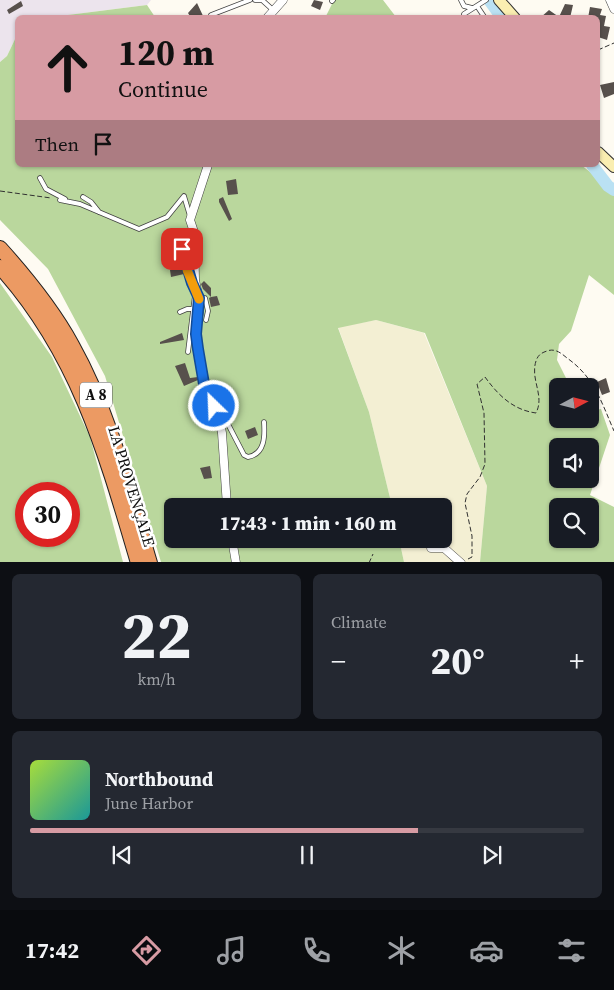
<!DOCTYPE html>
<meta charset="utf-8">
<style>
:root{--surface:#171b24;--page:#242831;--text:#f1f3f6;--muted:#9ea1a6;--line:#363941;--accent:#d79ba3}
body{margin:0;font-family:"Source Serif 4",serif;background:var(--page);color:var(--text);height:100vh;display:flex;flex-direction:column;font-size:19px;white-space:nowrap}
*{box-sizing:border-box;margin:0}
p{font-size:16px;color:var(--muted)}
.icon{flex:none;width:28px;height:28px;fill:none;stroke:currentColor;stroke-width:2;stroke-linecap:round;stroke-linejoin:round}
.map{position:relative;height:562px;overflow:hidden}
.drawer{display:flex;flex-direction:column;gap:12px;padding:12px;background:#0d0f14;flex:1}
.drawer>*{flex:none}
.hud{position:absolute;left:15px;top:15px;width:585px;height:152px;border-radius:8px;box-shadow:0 1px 4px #0004;background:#d79ba3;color:#111;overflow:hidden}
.needle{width:32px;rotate:83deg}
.tools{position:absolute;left:549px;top:378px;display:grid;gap:10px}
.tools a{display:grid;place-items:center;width:50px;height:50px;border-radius:8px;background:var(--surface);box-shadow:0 1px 4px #0004;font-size:25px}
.speed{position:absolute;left:15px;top:482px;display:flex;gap:10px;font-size:25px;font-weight:700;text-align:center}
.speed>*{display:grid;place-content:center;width:65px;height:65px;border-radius:50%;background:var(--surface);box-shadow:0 1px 4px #0004;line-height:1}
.speed .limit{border:8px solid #d22;background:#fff;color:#111}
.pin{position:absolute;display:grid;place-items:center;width:42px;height:42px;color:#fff;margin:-21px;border-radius:10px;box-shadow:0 2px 8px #0006}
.me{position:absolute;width:55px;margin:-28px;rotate:336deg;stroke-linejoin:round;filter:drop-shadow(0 0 4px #0008)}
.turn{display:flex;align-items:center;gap:18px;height:105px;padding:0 20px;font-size:22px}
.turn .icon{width:65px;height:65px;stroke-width:2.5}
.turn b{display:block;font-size:35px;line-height:42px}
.then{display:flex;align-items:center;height:48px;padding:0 20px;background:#0003;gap:10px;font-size:19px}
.big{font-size:38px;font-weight:800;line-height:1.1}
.drawer .tile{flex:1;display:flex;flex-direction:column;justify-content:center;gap:8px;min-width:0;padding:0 18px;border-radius:8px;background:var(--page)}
.drawer .dial{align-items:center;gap:0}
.dial b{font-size:65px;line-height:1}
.song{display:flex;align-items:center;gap:15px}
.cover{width:60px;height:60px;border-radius:8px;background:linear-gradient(135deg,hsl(80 70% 55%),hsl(180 70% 35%))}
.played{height:5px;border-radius:2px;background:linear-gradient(90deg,var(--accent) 70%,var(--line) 70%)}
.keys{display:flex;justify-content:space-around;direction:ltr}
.heat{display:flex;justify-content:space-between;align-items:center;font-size:28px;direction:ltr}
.drawer .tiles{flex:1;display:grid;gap:12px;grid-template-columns:1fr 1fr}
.tile:last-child{grid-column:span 2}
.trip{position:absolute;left:164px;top:498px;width:288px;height:50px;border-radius:8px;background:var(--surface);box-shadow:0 1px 4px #0004;font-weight:800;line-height:50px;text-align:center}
.tab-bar{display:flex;height:80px;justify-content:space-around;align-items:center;background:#090b0e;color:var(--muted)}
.tab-bar .icon{width:35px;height:35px}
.tab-bar .active{color:var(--accent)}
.tab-bar b{font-size:22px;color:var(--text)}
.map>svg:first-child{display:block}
</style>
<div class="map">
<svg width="614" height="563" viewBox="0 0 614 563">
<rect width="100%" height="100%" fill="#fefbf2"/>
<path fill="#ece4ed" d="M0,0H151L147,5L52,17L18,18L17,35L7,56L0,62Z"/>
<path fill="#f3efd3" d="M376,320L424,333L487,486L480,562H404L399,539H442V506H392L369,412L338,327Z"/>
<path fill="#bad79d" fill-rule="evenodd" d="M334,0H383L396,17L325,18Z
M147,5L155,17H52Z
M17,35L18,165H581L614,190V295L589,275L571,331L559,344L557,360L570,386H558V419H590V411L601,409L610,435L590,495L614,507V562H480L487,486L425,333L376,320L338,328L369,412L392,506H172V539H399L404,562H161L105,376L48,269L0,220V62L7,56ZM558,446H590V479H558ZM558,506H590V539H558Z
M0,283L52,357L90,437L123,562H0ZM26,494H69V536H26Z"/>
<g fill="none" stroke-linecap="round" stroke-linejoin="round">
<path stroke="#bae1f3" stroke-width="12" d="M489,0L502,18
M592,165L608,186L614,190"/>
</g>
<path fill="#57504c" d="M314,0L323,2L320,10L311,6Z
M21,1L23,6L9,14L7,10Z
M197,3L204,18H200L198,15L191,18L188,13Z
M565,4L573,5L570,18H540L549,10L559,17Z
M590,7L602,9L600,15L606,16L604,26L610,27L607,40L598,37V18H588Z
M614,82V94L604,98L600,85Z
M236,179L238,194L228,195L226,181Z
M223,197L232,219L229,221L219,202V199Z
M182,267L184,274L171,277L170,270Z
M204,281L211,288V297L217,296L220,305L211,307L209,298L211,297L203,289L201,284Z
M182,333L184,340L160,344V342Z
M185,363L190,378L198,377V380L184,386L175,366Z
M606,378L610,392L602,395L597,382Z
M255,427L258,435L248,439L245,431Z
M210,466L212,478L204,479L200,468Z
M240,539H259L243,547Z"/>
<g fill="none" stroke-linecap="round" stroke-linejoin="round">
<defs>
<path id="lane" d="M255,0H262L273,10
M461,0L464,6L472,8
M332,1L333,0
M477,6L485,18
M211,15L250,0
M463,18L464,14L486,0
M40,178L46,189L65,199
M83,197L91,202L99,212
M60,200L80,204L139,229L167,217L184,196L190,216
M182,249L187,270L195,289
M199,298H205L208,311L206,320
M180,312L187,309H194
M188,352L195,295
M211,396L214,397L244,455L248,457C265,454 265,436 264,422"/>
<path id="street" d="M610,0L614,9
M267,18L283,0
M208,165L190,220L194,232L195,280L200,305L196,334L197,349L205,384L219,418L222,433L227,506
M232,539L236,563
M431,548H444L461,563"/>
<path id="secondary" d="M499,0L515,18
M598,152L614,167"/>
<path id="highway" d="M0,248C27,278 53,310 72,345C110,413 128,489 150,563
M0,267C78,353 106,454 138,563"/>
</defs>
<use href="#lane" stroke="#424242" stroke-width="5.5"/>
<use href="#street" stroke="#424242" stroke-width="9"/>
<use href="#secondary" stroke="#313131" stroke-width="12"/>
<use href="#highway" stroke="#202020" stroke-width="16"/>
<path stroke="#313131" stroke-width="1" stroke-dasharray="5 2.5" stroke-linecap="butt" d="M598,50L614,43
M0,191L51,198
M468,559L472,557V536L465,503L467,494L480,477L485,464L484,413L477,384L485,377C498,395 513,410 536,413C545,395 530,380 536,361C538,355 541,353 547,351C555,348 561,353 567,358C594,377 601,401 614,431
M369,563L373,554"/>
<use href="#lane" stroke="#fff" stroke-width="4"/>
<use href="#street" stroke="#fff" stroke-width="8"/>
<use href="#secondary" stroke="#faeeb1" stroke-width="10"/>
<use href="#highway" stroke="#ec9a63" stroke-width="14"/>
</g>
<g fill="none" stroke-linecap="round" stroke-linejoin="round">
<defs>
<path id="route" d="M182,249L192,283L199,298L196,334L198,349L204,384L214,406"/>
</defs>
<use href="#route" stroke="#114b97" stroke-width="12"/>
<use href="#route" stroke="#1a73e8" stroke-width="9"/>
<path stroke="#f59e0b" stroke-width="9" d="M187,270L199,299"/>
</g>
<g text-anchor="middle" stroke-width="5" stroke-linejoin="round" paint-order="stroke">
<rect fill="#fff" stroke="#575757" stroke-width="1" x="80" y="382.5" width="32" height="25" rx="4"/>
<g font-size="15" font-weight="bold" fill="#0f0f0f">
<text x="96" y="400">A 8</text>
</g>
<g font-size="16" fill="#0f0f0f" stroke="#fff">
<text transform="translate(132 486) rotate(73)" y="6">LA PROVENÇALE</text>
</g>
</g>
</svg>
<div class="tools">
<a><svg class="needle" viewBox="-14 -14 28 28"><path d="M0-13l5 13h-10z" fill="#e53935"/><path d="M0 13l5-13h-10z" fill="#9ea1a6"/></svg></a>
<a><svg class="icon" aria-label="sound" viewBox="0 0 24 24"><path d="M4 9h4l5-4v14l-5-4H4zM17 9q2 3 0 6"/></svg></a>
<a><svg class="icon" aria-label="search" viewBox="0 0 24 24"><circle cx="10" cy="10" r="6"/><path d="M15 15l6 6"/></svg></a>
</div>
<div class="speed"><div class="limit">30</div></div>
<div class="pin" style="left:182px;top:249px;background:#d93025"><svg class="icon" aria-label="arrive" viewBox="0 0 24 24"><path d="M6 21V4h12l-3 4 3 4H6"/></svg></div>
<svg class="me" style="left:214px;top:406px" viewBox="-20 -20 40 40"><circle r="17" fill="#1a73e8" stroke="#fff" stroke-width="3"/><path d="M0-11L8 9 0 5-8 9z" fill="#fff"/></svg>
<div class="trip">17:43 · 1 min · 160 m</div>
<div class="hud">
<div class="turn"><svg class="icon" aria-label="ahead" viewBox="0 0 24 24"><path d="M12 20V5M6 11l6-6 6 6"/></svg><div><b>120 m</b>Continue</div></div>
<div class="then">Then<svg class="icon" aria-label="arrive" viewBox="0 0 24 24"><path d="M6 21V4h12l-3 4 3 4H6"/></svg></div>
</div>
</div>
<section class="drawer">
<div class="tiles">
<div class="tile dial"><b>22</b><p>km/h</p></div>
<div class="tile"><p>Climate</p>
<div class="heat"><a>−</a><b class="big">20°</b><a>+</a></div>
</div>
<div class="tile">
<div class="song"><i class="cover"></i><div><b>Northbound</b><p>June Harbor</p></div></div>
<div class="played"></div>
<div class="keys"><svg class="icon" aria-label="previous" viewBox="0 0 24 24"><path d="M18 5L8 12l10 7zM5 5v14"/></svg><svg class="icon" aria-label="pause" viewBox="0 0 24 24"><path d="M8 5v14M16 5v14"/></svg><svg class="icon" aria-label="next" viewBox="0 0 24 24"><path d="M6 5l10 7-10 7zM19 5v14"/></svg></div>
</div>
</div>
</section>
<nav class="tab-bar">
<b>17:42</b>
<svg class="icon active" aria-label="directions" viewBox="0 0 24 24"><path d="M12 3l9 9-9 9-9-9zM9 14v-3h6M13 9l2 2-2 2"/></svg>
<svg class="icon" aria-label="music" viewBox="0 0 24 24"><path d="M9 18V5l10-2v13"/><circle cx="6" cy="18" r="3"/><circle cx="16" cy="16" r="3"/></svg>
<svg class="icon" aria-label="phone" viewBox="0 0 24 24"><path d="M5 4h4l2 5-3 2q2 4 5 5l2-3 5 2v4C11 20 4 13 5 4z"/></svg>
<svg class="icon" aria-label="climate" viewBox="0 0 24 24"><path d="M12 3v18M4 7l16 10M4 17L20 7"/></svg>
<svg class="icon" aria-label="car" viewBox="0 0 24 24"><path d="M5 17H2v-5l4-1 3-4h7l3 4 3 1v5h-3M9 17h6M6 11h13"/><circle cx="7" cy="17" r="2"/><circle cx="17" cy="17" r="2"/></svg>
<svg class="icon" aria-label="filters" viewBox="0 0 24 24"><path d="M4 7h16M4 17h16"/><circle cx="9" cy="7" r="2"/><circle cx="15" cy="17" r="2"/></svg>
</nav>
